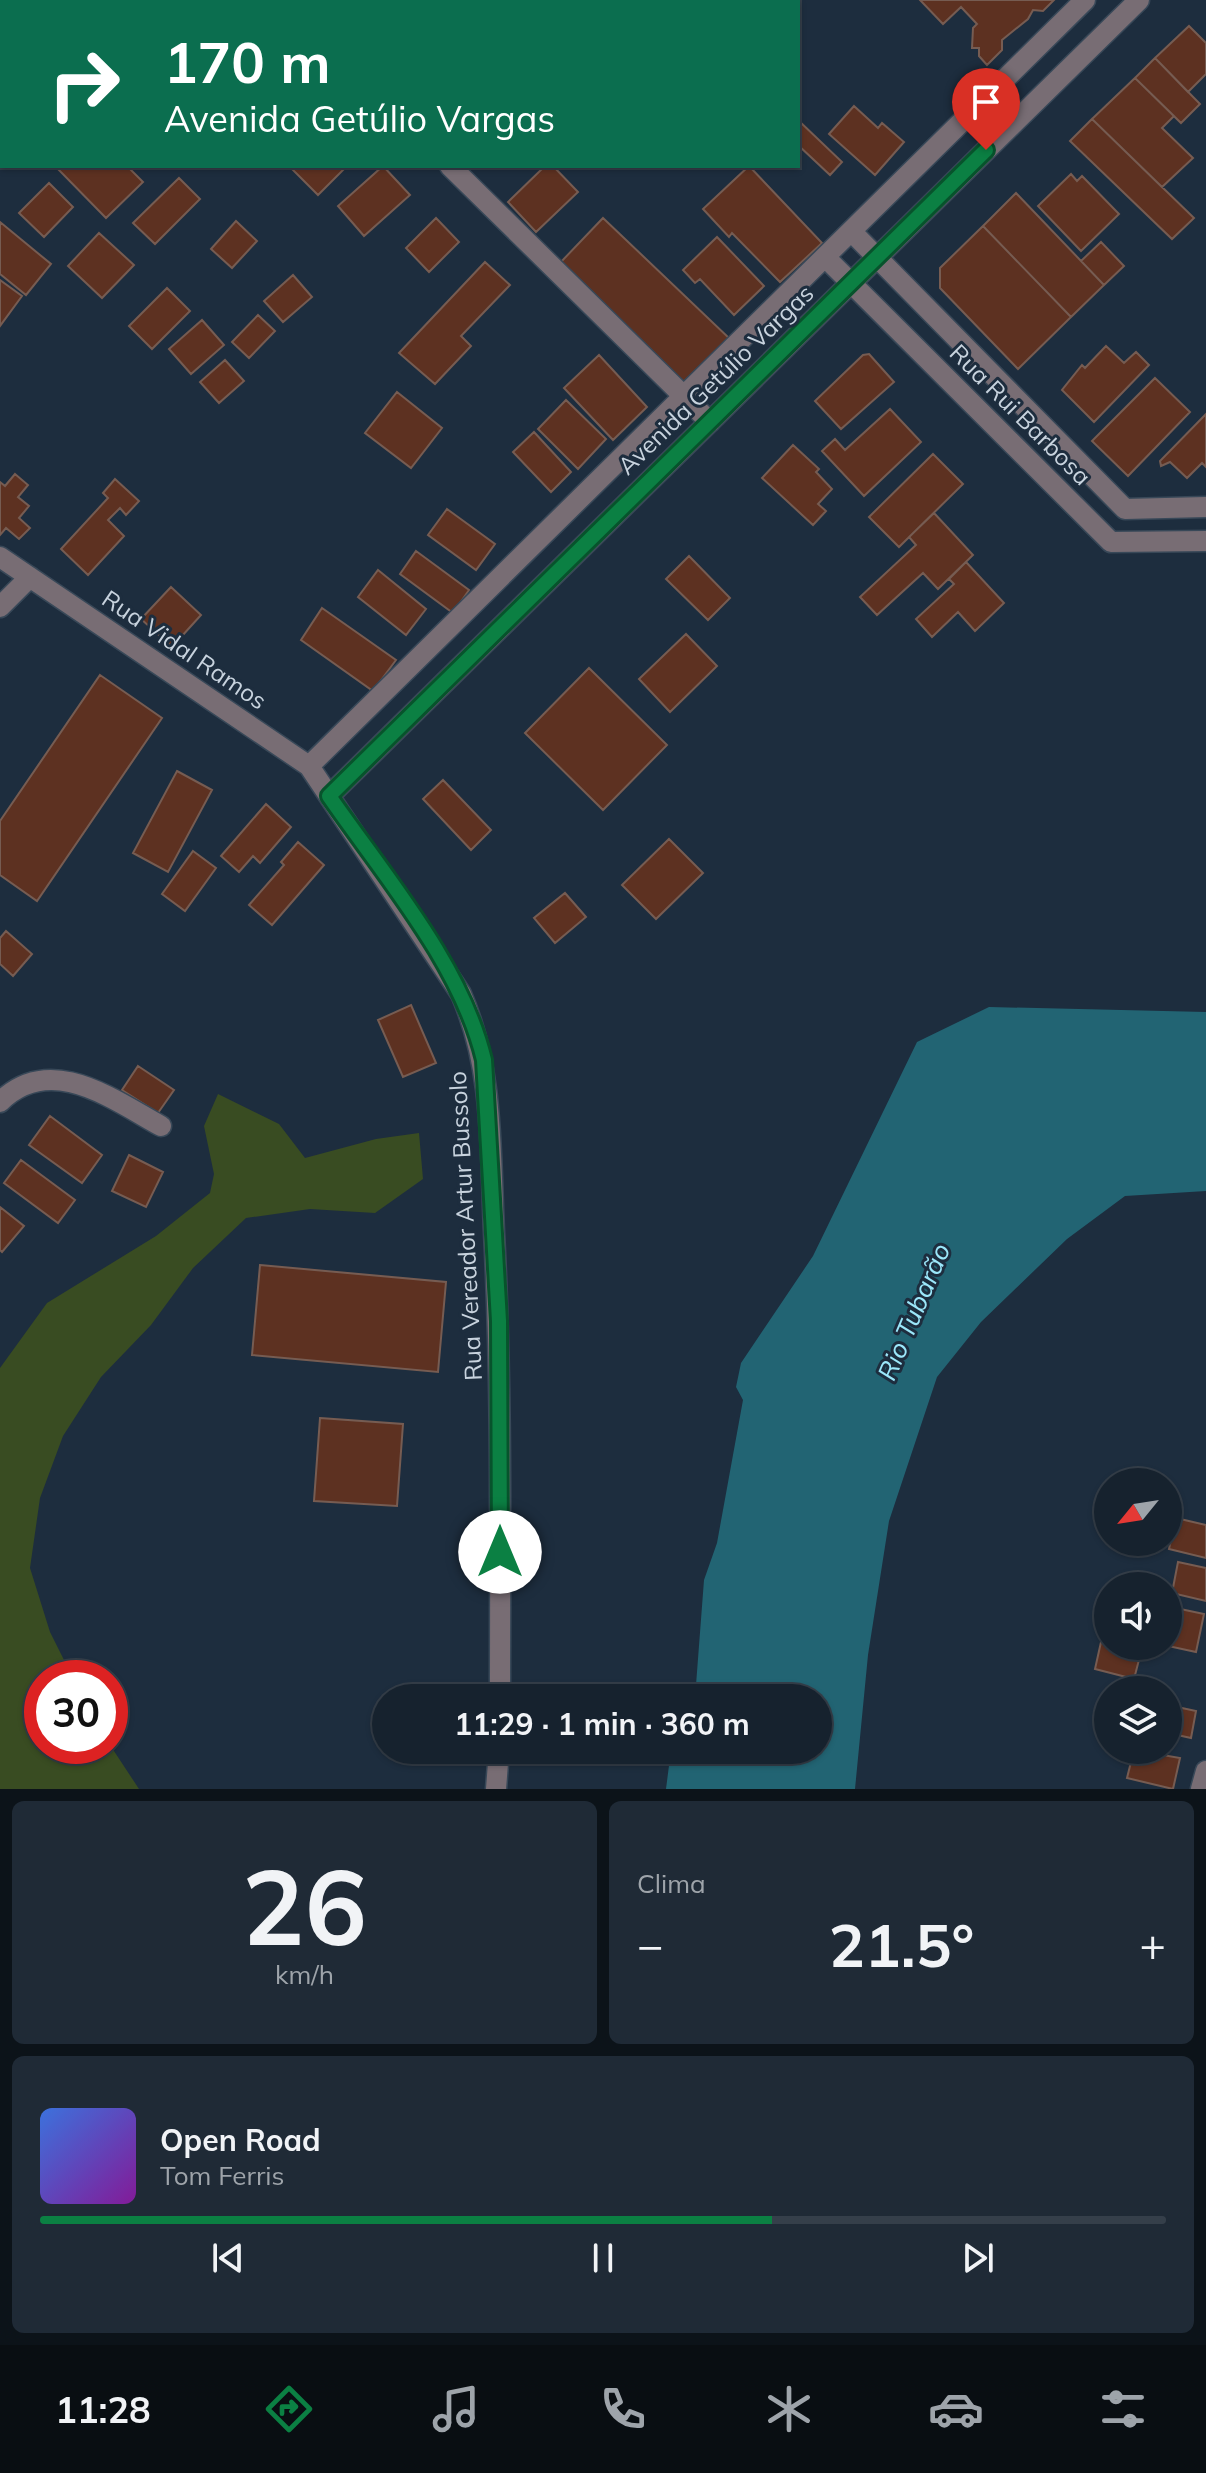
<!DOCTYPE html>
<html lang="pt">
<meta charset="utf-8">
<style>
:root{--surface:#16222e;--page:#1f2a36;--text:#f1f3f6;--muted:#9ea4aa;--line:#353f4a;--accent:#0b8043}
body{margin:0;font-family:Mulish,sans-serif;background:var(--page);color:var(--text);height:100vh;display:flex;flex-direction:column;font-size:30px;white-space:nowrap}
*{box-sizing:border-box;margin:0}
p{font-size:26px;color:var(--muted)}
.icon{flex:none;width:44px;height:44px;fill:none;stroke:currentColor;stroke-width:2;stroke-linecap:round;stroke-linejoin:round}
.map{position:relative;height:1789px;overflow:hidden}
.drawer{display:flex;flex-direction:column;gap:12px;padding:12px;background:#0c1319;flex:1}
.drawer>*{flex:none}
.guide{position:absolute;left:0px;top:0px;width:800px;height:168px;box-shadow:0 2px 6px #0004,0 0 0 2px var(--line);background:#0b6e4f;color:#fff;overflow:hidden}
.needle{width:52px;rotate:240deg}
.controls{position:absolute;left:1094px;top:1468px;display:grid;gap:16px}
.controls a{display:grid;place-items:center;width:88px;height:88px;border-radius:50%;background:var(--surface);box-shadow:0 2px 6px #0004,0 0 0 2px var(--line);font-size:40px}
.speed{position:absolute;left:24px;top:1660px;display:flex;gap:16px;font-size:40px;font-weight:700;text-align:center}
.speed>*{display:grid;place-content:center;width:104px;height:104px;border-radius:50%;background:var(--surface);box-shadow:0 2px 6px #0004,0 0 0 2px var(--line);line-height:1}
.speed .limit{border:12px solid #d22;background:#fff;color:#111}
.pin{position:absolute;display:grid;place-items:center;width:68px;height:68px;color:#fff;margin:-82px -34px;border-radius:50% 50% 50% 0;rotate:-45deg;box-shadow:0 0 8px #0007}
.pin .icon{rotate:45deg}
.me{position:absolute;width:88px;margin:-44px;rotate:0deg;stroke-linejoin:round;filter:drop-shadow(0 0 6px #0008)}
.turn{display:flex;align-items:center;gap:28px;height:168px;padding:0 32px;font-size:36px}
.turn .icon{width:104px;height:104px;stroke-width:2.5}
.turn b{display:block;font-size:56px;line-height:68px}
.big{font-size:60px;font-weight:700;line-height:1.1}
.drawer .card{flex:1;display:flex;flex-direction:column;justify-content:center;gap:12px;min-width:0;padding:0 28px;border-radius:12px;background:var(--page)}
.drawer .dial{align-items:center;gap:0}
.dial b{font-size:104px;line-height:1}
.song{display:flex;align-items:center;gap:24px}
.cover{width:96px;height:96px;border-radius:12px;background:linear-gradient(135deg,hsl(220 70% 55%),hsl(290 70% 35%))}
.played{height:8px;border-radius:4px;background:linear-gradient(90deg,var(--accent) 65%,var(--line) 65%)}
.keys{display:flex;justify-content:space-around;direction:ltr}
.heat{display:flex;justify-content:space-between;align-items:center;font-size:44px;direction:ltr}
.drawer .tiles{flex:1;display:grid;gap:12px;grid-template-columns:1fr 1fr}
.card:last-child{grid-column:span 2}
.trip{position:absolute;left:372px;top:1684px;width:460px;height:80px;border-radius:40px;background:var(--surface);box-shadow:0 2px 6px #0004,0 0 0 2px var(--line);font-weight:700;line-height:80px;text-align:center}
.tab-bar{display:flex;height:128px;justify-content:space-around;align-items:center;background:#090e12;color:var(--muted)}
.tab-bar .icon{width:56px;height:56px}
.tab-bar .active{color:var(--accent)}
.tab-bar b{font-size:36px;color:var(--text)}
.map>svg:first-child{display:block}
</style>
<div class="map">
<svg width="1206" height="1789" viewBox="0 0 1206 1789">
<rect width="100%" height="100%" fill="#1d2d3e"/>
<path fill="#394c22" d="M218,1094L279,1124L305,1158L376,1139L419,1133L423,1179L375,1213L310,1209L246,1218L193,1268L151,1325L101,1377L63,1436L40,1498L30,1568L50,1632L73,1678H42V1746L110,1745L139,1789H0V1368L47,1303L156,1236L210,1193L214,1174L204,1126Z"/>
<path fill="#226473" d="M989,1007L1206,1012V1191L1125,1196L1067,1239L981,1322L937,1377L889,1521L868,1655L855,1789H666L671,1750H818V1698H691L696,1685L704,1580L717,1543L743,1400L736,1387L741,1363L813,1256L917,1042Z"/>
<path fill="#5d3121" stroke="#765c52" stroke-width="2" d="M920,0H1054L1043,11L1033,10L1028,19L1002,40V50L987,65L979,56V48H972L973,28L977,24L961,7L943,24Z
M1189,26L1206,43V74L1188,92L1155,58Z
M1155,58L1200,104L1181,123L1135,78Z
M1135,78L1174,116L1162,128L1193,158L1162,187L1092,119Z
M854,106L878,128L882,123L904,142L875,175L829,134Z
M1092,119L1194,218L1172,239L1070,141Z
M798,120L842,162L830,175L798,145Z
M55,166H127L143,182L106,218Z
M289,166H347L318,195Z
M383,166L410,195L364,236L338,206Z
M545,166H553L578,192L536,232L508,202Z
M749,166L822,243L780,282L732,233L729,237L703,209Z
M1071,174L1077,181L1082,176L1119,214L1081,251L1038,206Z
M179,178L200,199L155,244L133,223Z
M49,183L73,207L44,237L19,213Z
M1016,193L1104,285L1071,317L983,226Z
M436,218L459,242L429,272L406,248Z
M603,218L730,339L685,386L559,264Z
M236,221L257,241L232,268L211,249Z
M0,222L51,264L26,295L0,274Z
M983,226L1071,317L1018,369L940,288V268Z
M99,233L134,265L102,298L68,266Z
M717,237L764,286L734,315L700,279L695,283L683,270Z
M1101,242L1124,266L1104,285L1081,261Z
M485,262L510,285L461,336L471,346L435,384L399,353Z
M293,275L312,297L283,322L264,301Z
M0,280L22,296L0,326Z
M167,288L190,311L152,349L129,326Z
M258,315L275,331L249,358L232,342Z
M202,320L224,345L191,374L169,349Z
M1106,346L1124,363L1136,352L1149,365L1094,422L1062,390L1082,365L1085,368Z
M869,354L894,382L841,429L815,401L863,355Z
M599,355L647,407L613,440L564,388Z
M225,360L244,381L219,403L200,382Z
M1155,378L1190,412L1128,476L1092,441Z
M397,392L442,428L411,468L365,433Z
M566,400L606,439L578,469L538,429Z
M890,409L921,442L864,496L822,451L835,439L845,450Z
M1206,414V467L1202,463L1187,478L1170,462L1161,466L1160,461Z
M534,432L571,472L551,492L513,452Z
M793,445L819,469L816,472L832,489L818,504L826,511L813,525L762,478Z
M933,454L963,484L899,547L869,517Z
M15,474L28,485L18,497L29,506L19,518L30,528L19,539L6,528L0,535V482L5,486Z
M115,479L139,501L126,515L120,508L108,520L124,536L88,575L61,549L108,498L103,493Z
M447,509L495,544L476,570L428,535Z
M934,513L973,555L938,589L923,573L877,615L860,597L916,545L909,537Z
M416,551L469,590L453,613L400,574Z
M689,556L730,598L708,620L666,579Z
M966,562L1004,603L975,631L958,612L932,637L916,619L954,584L949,579Z
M378,570L426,609L406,635L358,597Z
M171,587L201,615L172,647L141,619Z
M322,608L396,660L373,691L301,640Z
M686,634L717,666L670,712L639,679Z
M589,668L667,745L603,810L525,733Z
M100,675L162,718L37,901L0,875V821Z
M177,771L212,790L168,872L133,853Z
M443,780L491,830L471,850L423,799Z
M266,804L291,827L260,863L253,856L239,872L221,856Z
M669,839L703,873L656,919L622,885Z
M298,842L324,865L272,925L249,905L284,865L281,862Z
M193,851L216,868L185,911L162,894Z
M565,893L586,917L555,943L534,918Z
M6,931L32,954L13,976L0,964V938Z
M411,1005L436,1063L403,1077L378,1020Z
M138,1066L174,1090L158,1113L122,1090Z
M50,1116L102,1155L82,1183L29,1145Z
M129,1155L163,1172L146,1207L112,1191Z
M21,1160L75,1200L58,1223L4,1183Z
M0,1207L24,1226L2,1252L0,1250Z
M260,1265L446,1282L438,1372L252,1355Z
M320,1418L403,1424L397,1506L314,1501Z
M1176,1518L1206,1525V1558L1169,1549Z
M1178,1562L1206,1568V1601L1172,1593Z
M1171,1607L1204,1614L1196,1652L1168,1646Z
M1101,1642L1141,1652L1134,1679L1095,1669Z
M1168,1705L1196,1711L1191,1738L1168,1733Z
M1134,1750L1180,1758L1173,1789L1127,1778Z"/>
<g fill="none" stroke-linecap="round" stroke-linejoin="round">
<defs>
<path id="minor" d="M281,0L283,2
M90,2L92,0
M0,100L2,98
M450,166L710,422
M851,231L1125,509L1206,507
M825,257L1111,542L1206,541
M0,557L309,766L461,994C494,1070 490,1150 494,1232C502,1387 500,1542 500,1698
M0,607L30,577
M309,766L1085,0
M329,796L1139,0
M0,1102C50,1052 112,1099 161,1126
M496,1789L499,1750
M1201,1789L1206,1771"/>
</defs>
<use href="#minor" stroke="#384858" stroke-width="23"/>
<use href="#minor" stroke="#786d74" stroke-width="20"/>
</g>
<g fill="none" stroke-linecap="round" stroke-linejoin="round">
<defs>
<path id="route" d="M500,1552L499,1321L484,1060C461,964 385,877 329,796L986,150"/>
</defs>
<use href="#route" stroke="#07532c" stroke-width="20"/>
<use href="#route" stroke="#0b8043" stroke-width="14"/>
</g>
<g text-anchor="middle" stroke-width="6" stroke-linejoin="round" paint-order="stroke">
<g font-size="24" fill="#c8d3de" stroke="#1d2d3e">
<text transform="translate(716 380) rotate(-44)" y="8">Avenida Getúlio Vargas</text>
<text transform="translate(1020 415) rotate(45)" y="8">Rua Rui Barbosa</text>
<text transform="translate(184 650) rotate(34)" y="8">Rua Vidal Ramos</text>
<text transform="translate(466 1226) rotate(-93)" y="8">Rua Vereador Artur Bussolo</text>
</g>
<g font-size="26" font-style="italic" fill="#9be7fa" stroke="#1d2d3e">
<text transform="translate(914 1312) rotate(-67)" y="9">Rio Tubarão</text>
</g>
</g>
</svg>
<div class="controls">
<a><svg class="needle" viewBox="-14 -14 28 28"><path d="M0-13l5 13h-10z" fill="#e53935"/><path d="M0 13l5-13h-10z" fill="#9ea4aa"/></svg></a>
<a><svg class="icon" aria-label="sound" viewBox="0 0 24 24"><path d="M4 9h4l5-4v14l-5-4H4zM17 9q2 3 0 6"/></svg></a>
<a><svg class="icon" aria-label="layers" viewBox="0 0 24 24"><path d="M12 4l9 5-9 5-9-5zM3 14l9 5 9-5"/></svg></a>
</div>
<div class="speed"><div class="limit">30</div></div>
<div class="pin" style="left:986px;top:150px;background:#d93025"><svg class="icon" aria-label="arrive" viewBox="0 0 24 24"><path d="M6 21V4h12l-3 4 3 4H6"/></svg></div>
<svg class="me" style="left:500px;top:1552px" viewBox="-20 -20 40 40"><circle r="19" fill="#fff"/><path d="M0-13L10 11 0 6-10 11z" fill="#0b8043"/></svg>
<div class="trip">11:29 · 1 min · 360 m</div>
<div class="guide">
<div class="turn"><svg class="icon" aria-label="right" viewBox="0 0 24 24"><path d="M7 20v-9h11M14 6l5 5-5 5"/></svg><div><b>170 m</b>Avenida Getúlio Vargas</div></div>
</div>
</div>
<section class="drawer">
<div class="tiles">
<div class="card dial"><b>26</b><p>km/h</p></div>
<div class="card"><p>Clima</p>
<div class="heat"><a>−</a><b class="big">21.5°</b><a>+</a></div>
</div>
<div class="card">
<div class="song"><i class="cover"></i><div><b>Open Road</b><p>Tom Ferris</p></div></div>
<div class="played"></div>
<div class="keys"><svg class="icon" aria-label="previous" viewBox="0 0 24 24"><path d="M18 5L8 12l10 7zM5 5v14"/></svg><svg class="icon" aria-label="pause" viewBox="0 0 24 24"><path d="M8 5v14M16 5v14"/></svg><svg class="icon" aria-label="next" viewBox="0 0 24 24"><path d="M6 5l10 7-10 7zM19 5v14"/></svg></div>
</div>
</div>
</section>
<nav class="tab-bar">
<b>11:28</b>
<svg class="icon active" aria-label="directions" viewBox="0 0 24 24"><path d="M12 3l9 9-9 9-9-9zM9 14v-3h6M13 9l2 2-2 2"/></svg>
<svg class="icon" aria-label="music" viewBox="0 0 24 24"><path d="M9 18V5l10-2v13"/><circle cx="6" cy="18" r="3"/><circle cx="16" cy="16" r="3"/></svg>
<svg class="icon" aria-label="phone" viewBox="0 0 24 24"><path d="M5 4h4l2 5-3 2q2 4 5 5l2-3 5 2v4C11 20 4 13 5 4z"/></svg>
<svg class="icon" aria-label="climate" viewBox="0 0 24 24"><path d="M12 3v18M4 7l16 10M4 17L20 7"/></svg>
<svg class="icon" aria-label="car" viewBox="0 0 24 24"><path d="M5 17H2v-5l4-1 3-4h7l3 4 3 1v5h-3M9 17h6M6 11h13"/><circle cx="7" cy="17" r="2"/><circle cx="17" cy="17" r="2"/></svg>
<svg class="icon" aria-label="filters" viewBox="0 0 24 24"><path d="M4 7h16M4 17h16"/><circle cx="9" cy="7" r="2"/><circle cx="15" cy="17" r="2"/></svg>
</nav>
